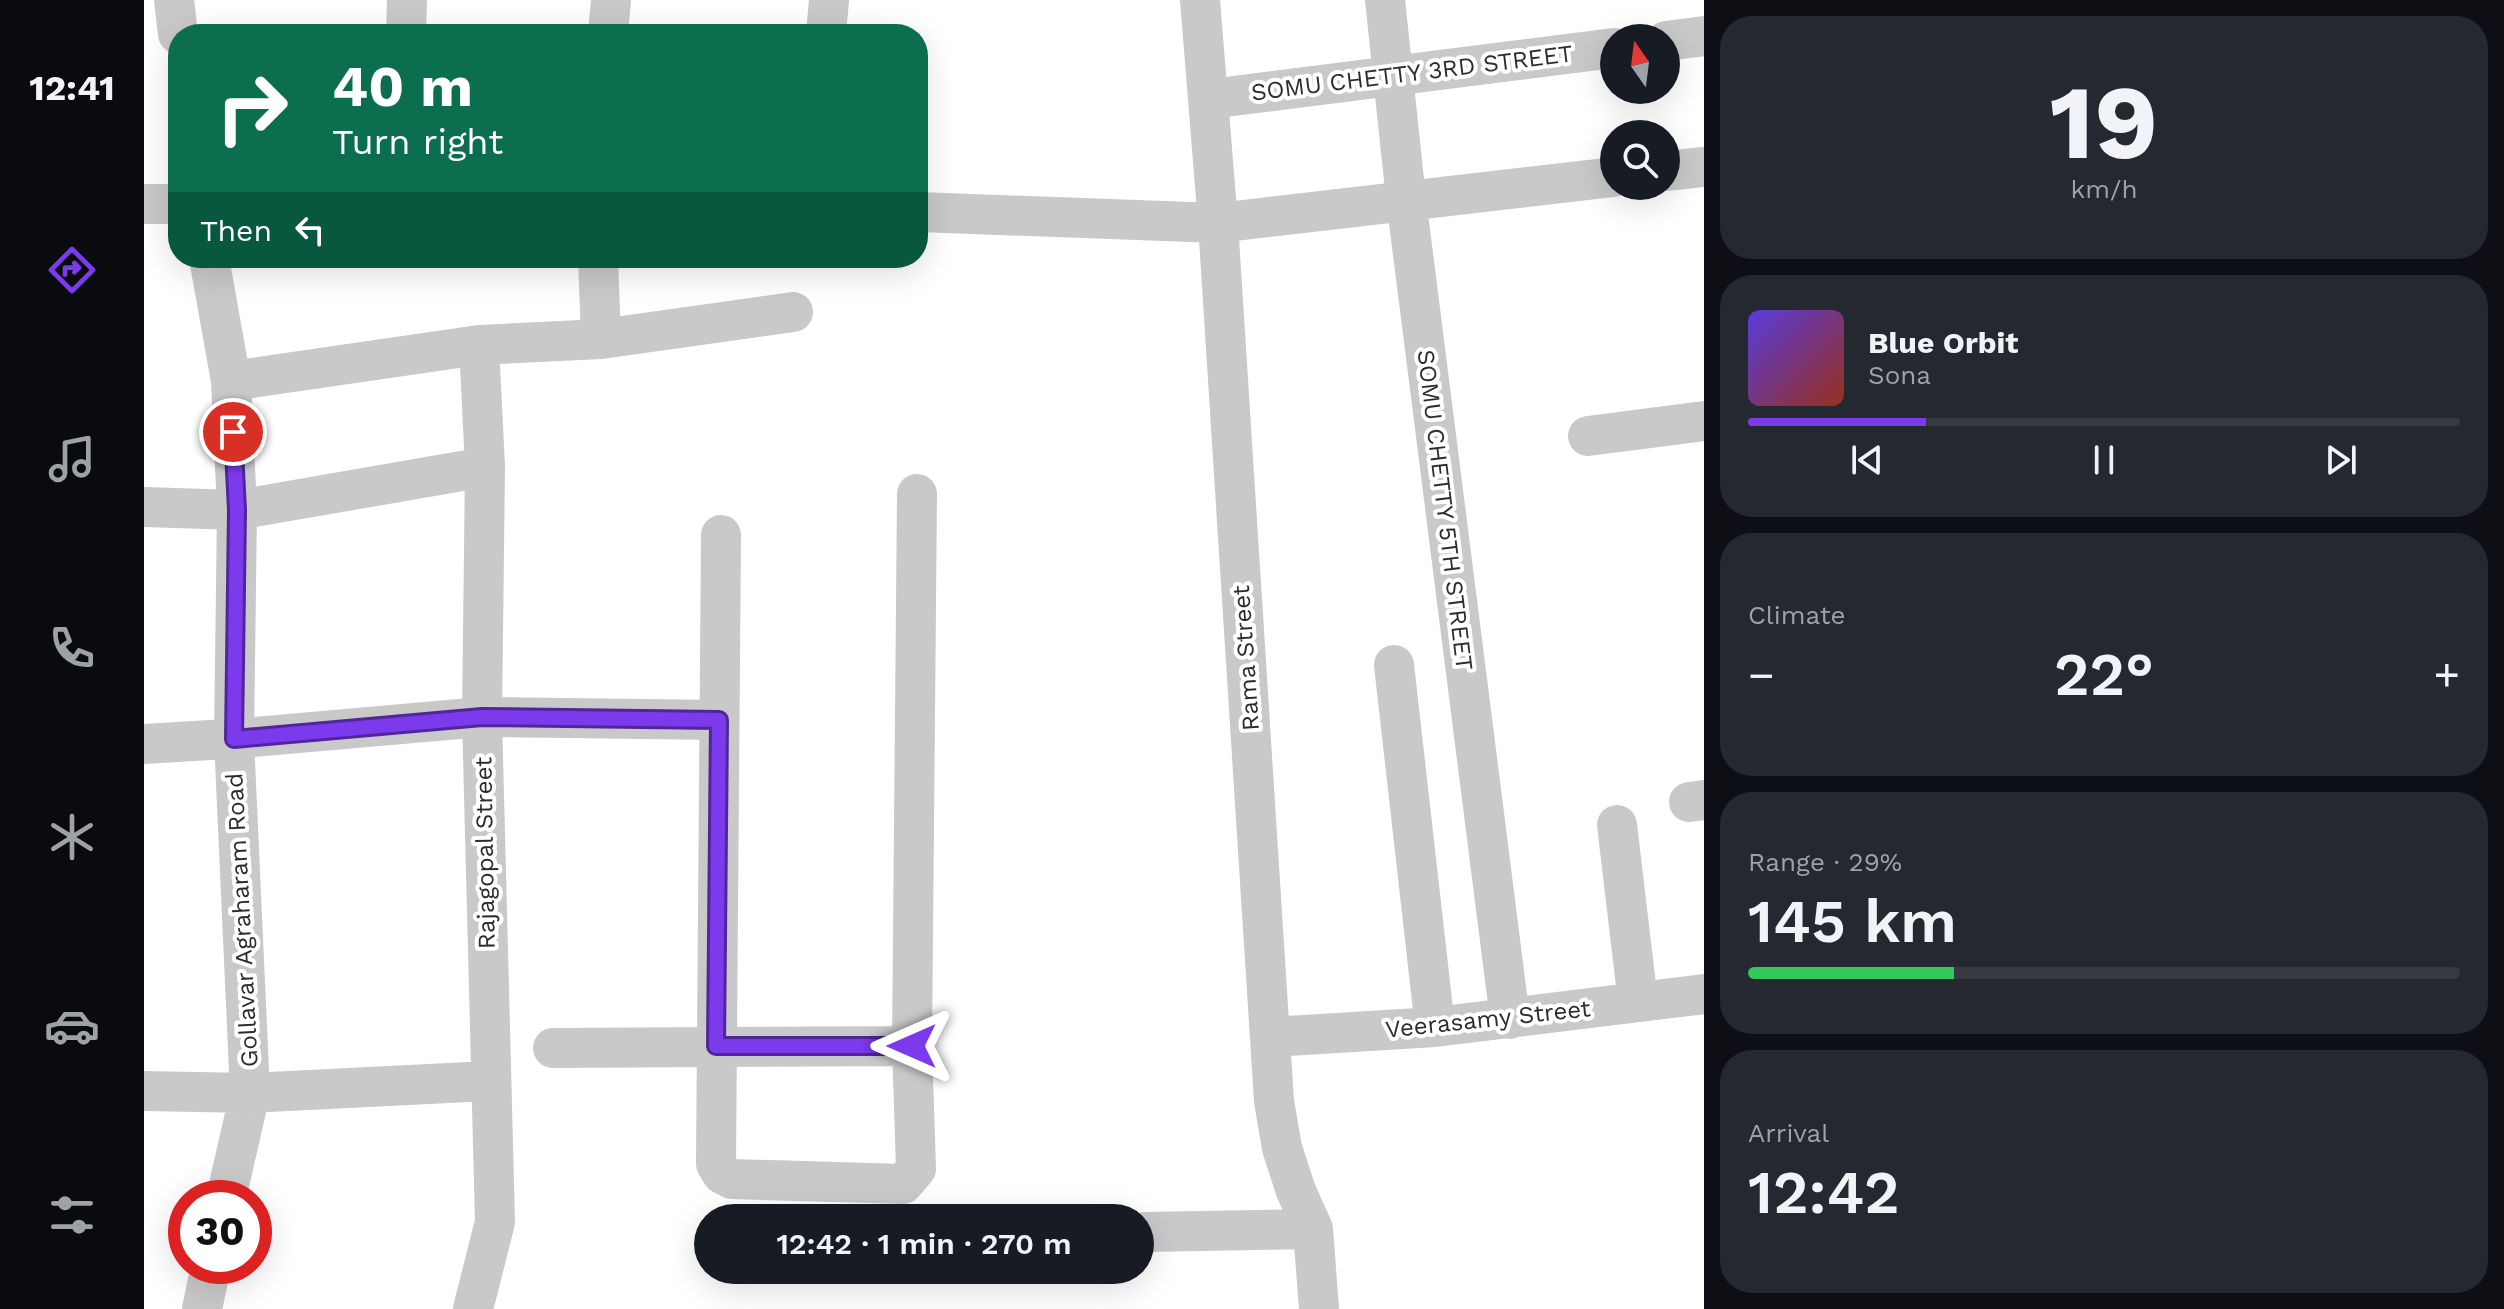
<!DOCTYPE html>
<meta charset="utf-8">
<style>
:root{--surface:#171b24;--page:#242831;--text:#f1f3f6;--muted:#9ea1a6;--line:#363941;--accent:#7c3aed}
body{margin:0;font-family:"Work Sans",sans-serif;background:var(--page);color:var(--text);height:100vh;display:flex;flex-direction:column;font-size:30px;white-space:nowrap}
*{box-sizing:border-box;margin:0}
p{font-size:26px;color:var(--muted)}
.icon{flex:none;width:44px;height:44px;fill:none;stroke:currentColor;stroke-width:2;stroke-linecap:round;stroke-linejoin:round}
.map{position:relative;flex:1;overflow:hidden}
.sheet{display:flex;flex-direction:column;gap:16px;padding:16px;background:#0d0f14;width:800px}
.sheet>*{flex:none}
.guide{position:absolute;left:24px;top:24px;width:760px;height:244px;border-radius:32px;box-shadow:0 8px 32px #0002;background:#0b6e4f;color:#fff;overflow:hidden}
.needle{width:52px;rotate:346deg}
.fabs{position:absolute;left:1456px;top:24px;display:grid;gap:16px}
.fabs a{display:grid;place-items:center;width:80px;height:80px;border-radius:50%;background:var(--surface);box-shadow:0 8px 32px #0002;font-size:40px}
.speed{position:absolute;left:24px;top:1180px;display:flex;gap:16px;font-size:40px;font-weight:700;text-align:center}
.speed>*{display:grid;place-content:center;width:104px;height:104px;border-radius:50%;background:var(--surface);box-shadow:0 8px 32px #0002;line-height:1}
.speed .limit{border:12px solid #d22;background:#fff;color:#111}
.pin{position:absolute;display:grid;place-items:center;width:68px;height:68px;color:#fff;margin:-34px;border:4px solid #fff;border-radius:50%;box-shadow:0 2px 8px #0007}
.me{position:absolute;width:88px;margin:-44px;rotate:270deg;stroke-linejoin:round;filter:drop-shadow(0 0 6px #0008)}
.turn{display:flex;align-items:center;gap:28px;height:168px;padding:0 32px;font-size:36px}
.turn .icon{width:104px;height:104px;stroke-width:2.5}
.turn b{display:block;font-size:56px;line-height:68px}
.then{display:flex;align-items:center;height:76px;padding:0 32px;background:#0003;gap:16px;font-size:30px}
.big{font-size:60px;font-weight:600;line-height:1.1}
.sheet .card{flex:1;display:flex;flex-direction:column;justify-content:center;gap:12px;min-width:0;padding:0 28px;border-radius:32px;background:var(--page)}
.sheet .dial{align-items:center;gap:0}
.dial b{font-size:104px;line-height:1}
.song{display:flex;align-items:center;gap:24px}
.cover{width:96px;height:96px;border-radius:12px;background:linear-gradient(135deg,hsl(250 70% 55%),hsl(10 70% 35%))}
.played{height:8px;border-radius:4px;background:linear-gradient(90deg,var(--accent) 25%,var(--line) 25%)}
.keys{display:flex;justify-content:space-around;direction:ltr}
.heat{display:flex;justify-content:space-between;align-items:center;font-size:44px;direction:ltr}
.charge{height:12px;border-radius:6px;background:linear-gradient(90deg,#34c759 29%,var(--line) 0)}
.trip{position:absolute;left:550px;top:1204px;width:460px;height:80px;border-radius:40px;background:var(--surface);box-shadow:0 8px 32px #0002;font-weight:600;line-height:80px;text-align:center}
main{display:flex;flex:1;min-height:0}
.tab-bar{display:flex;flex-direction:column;width:144px;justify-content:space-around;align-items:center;background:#090b0e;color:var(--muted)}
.tab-bar .icon{width:56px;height:56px}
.tab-bar .selected{color:var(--accent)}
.tab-bar b{font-size:36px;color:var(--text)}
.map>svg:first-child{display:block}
</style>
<main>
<nav class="tab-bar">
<b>12:41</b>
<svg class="icon selected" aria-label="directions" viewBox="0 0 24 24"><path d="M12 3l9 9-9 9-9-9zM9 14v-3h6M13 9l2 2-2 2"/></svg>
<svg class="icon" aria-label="music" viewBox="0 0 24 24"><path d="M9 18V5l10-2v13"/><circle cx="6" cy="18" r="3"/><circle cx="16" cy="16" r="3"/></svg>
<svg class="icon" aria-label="phone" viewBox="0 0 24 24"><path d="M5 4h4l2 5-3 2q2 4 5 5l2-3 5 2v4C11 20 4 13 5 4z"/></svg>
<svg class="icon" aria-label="climate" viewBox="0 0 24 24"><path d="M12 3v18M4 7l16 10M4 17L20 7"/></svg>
<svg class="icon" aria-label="car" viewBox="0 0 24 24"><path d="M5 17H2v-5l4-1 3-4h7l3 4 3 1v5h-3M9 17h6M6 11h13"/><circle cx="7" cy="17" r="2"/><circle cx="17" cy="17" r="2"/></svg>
<svg class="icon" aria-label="filters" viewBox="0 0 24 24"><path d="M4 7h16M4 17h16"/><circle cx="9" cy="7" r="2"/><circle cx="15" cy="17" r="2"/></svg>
</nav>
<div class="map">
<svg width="1560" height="1309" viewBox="0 0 1560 1309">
<rect width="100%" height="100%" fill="#fff"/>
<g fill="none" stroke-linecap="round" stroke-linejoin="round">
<path stroke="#c9c9c9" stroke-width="40" d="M30,0L34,34
M1056,0L1074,223L1130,1101L1138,1148L1152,1191L1169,1229L1175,1309
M1241,0L1262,199L1366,1019
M262,34L263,0
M464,34L467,0
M682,34L685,0
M1522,41L1560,36
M1066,99L1470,48
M1522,171L1560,167
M0,204H34
M774,212L1074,223L1470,177
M65,258L87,381L93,510L90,739L106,1093L82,1198
M454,258L457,339
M87,381L335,345L457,339L649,312
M1444,436L1560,421
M0,507L93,510L341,467
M577,535L572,1164L578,1174L588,1179L759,1184L772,1169L768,1046L773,494
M1250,665L1291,1027
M0,744L99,738L338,717L575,720
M1545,802L1560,800
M1473,825L1494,1002
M1127,1037L1291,1027L1560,994
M409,1048L768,1046
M0,1091L106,1093L345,1081
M1001,1232L1169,1229
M58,1309L67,1266
M329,1309L351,1222L338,717L341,467L335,345"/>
</g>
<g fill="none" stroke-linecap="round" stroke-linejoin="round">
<defs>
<path id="route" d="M89,432L93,510L90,739L338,717L575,720L572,1046H768"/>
</defs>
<use href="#route" stroke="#51269a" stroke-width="20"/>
<use href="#route" stroke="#7c3aed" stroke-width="14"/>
</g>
<g text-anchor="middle" stroke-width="8" stroke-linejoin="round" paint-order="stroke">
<g font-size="24" fill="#2c2c2c" stroke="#fff">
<text transform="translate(1268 73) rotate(-7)" y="8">SOMU CHETTY 3RD STREET</text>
<text transform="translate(1301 510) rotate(83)" y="8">SOMU CHETTY 5TH STREET</text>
<text transform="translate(1102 658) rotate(-94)" y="8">Rama Street</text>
<text transform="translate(341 853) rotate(-91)" y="8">Rajagopal Street</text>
<text transform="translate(98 920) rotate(-93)" y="8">Gollavar Agraharam Road</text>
<text transform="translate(1344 1019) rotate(-6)" y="8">Veerasamy Street</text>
</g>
</g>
</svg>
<div class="fabs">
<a><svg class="needle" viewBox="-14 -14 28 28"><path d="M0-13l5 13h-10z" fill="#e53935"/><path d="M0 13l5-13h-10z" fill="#9ea1a6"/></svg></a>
<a><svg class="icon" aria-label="search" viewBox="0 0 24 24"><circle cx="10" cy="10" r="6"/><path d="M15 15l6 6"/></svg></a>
</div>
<div class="speed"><div class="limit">30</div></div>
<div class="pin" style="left:89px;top:432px;background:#d93025"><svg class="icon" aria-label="arrive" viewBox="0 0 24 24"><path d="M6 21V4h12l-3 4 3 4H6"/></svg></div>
<svg class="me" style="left:768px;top:1046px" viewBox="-20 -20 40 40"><path d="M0-17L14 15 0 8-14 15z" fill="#7c3aed" stroke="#fff" stroke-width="4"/></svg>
<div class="trip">12:42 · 1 min · 270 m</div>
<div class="guide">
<div class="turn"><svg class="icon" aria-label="right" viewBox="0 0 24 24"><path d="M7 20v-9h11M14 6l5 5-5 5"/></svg><div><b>40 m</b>Turn right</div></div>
<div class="then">Then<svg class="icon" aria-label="left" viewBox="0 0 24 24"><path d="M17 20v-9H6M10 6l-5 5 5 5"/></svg></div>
</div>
</div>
<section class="sheet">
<div class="card dial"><b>19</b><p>km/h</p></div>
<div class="card">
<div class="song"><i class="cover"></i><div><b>Blue Orbit</b><p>Sona</p></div></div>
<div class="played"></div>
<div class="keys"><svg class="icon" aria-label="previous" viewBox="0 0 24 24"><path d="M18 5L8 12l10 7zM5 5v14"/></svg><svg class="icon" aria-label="pause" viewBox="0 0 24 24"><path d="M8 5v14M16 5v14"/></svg><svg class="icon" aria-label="next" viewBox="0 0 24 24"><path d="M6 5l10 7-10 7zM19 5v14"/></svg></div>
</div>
<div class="card"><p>Climate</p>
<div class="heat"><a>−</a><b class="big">22°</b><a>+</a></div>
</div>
<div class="card"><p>Range · 29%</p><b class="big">145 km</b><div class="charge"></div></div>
<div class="card"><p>Arrival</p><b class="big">12:42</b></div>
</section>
</main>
